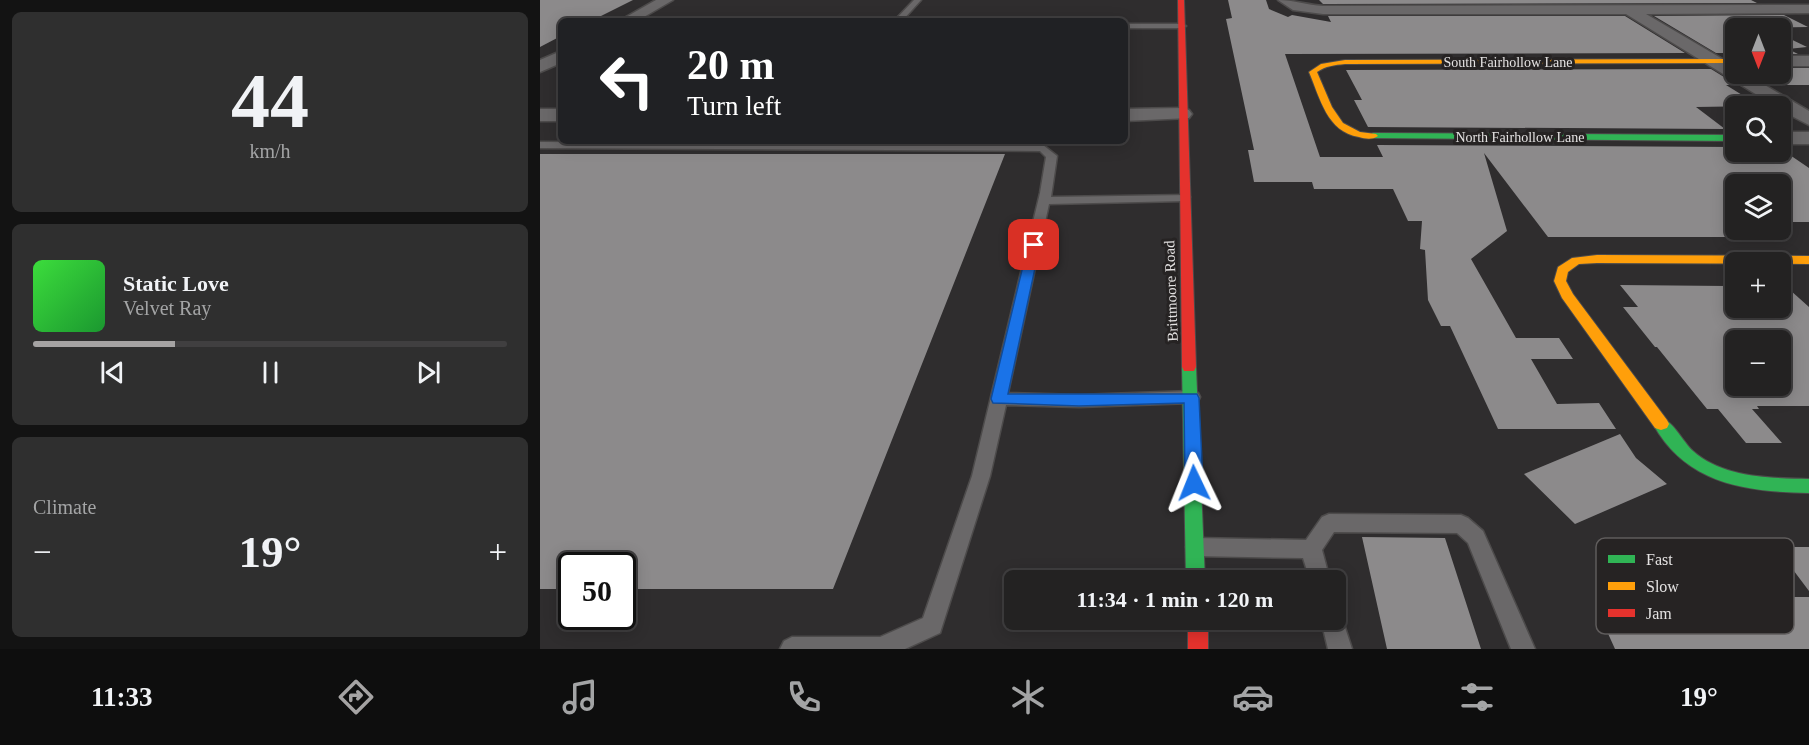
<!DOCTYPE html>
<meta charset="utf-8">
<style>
:root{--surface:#232222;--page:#2f2f2f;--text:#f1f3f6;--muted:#a3a4a5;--line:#403f40;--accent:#a5a3a3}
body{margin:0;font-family:Georgia,serif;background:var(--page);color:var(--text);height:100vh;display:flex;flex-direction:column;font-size:22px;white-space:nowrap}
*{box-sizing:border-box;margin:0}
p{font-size:20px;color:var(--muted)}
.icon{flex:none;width:33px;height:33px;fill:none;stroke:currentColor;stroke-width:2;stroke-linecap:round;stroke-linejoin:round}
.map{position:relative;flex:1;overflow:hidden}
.sheet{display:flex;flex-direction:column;gap:12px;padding:12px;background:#131313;width:540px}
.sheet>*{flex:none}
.banner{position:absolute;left:18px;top:18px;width:570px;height:126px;border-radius:9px;box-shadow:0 3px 15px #0003,0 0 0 2px var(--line);background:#202124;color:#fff;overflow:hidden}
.needle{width:39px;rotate:180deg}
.controls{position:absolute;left:1185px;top:18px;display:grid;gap:12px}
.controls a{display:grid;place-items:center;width:66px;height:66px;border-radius:9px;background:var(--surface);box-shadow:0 3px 15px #0003,0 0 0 2px var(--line);font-size:30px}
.speed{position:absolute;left:18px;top:552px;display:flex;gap:12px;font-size:30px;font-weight:700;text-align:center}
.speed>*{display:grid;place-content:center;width:78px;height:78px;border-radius:50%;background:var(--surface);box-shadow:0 3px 15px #0003,0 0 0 2px var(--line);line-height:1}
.speed .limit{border:3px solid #111;border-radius:9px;background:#fff;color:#111}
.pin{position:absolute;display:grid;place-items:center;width:51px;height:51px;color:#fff;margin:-26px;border-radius:12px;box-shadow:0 3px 9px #0006}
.me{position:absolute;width:66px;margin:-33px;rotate:358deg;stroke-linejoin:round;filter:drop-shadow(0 0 4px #0008)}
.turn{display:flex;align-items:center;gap:21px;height:126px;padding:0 30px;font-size:27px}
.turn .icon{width:78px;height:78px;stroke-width:2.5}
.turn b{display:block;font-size:42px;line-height:51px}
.big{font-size:45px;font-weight:600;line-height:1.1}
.sheet .tile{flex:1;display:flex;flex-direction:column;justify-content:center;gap:9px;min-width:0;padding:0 21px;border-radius:9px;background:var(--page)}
.sheet .dial{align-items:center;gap:0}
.dial b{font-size:78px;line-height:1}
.song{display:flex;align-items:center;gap:18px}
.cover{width:72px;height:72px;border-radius:9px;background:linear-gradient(135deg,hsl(120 70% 55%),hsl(130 70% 35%))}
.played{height:6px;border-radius:3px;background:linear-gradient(90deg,var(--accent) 30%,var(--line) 30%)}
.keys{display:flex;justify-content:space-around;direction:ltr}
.heat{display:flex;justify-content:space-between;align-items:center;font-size:33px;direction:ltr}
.trip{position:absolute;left:464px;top:570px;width:342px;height:60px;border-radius:9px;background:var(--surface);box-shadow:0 3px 15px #0003,0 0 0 2px var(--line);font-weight:600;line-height:60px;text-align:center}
.tabs{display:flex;height:96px;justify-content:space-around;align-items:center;background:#0e0e0e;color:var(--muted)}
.tabs .icon{width:42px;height:42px}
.tabs .active{color:var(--accent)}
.tabs b{font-size:27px;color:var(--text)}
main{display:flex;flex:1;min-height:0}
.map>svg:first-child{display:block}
</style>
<main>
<section class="sheet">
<div class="tile dial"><b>44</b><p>km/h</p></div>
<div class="tile">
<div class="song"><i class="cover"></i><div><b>Static Love</b><p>Velvet Ray</p></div></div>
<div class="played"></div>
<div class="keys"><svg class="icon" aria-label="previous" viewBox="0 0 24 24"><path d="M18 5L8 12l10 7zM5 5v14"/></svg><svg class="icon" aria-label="pause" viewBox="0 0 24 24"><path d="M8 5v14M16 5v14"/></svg><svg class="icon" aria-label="next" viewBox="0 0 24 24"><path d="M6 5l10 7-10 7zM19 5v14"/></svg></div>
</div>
<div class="tile"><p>Climate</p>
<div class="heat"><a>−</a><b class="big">19°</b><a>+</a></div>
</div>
</section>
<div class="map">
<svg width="1269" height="649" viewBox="0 0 1269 649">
<rect width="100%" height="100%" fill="#2f2d2e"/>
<path fill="#8c8a8b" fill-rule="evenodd" d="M0,0H93L51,21H21V36L0,47Z
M688,0H726L729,9L748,17L752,15L791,22L788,16H1085L1145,53L745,54L780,157H843L837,145L1196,147V152L1247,153L1269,168V222H1240V184H1196V237H1008L944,153L967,231L931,259L976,338H1019L1033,359H991L1017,404L1059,403L1076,429H958L910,326H901L888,300L885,250L880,249L882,221H868L853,189H774L772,182H714L708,150H714L686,19L692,18Z
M779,0H1211L1217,3L783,4Z
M1244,15L1268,27L1196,28V53H1176L1114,16Z
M1240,34L1267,47L1248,49L1258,54H1240Z
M1240,68H1269V85H1230L1210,74H1240Z
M1171,69L1197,85H1186L1220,106L1156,107L1185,129L828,127L814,100H822L806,70Z
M0,154H465L293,589H82V566H32V589H0Z
M1240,281L1269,307V406H1217L1219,409H1212L1242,443H1206L1178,409H1167L1117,347H1115L1083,307H1098L1080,285L1187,286L1196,295V308H1240ZM1196,340H1240V386H1196Z
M1080,434L1096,458L1127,484L1035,524L984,474Z
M822,537L905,538L941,649H847Z
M1236,547H1269V591Z
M1145,549H1185L1217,597H1269V649H1075L1056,607L1086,608L1058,556H1099L1124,600H1177Z"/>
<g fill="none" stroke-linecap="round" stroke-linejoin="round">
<defs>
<path id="lane" d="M374,0H381L362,21H354Z
M585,24H642L646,26L642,28H585Z
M0,142L503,145L517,156L511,197L648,195L650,197L644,201L509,204L468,393L539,395L652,391L658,393L660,397L658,401L652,403L539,407L466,405L450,476L400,633L365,649H240L244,641L252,637H340L383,618L432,476L500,193L506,157L500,151L0,148Z
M789,514L921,515L928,518L943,531L995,649H971L928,543L917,533L794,532L782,550L790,580H770L763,558L656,556L649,553L646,547L649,541L656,538L766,540L782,517Z
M795,610L800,612L812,649H788L781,620H795Z"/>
<path id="street" d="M116,0H133L97,21H79Z
M738,0C754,0 767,5 783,6L1269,5V13L1106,14L1196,67V74H1206L1269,111V125L1240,110V106H1235L1086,14H783L753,10Z
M21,51V63L0,72V60Z
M1240,56H1269V66H1240Z
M642,108L649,110L652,114L649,118L585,121V109Z
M0,109H21V121H0Z
M1240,132H1269V144H1240Z"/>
<path id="fast" d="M833,133L1196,135V141L830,138L828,136Z
M649,362L654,363L656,367L665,580H646L642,367L644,363Z
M1121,418C1134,422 1143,442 1153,451C1183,478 1231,478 1269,479V493C1206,492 1146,484 1113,424L1115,420Z"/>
<path id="slow" d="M1196,59V63L805,64C794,65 786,66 777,72L792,107L803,123L820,132L836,134L838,136C832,140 826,139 819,137C787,132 780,98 769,72L781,64L805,60Z
M1057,255L1269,256V264L1057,263L1039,264L1028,272L1026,281L1033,294L1127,420L1129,424L1127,428L1121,430L1115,428L1022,298L1014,281L1018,267L1032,258Z"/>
<path id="jam" d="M638,0H644L656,367L654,371H644L642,367Z
M648,620H668V649H648Z"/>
</defs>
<use href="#lane" stroke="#4d4b4b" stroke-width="3"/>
<use href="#street" stroke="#4d4b4b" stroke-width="3"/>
<use href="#fast" stroke="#4d4b4b" stroke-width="2"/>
<use href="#slow" stroke="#4d4b4b" stroke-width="2"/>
<use href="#jam" stroke="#4d4b4b" stroke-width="2"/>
<use href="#lane" fill="#6a6869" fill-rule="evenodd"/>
<use href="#street" fill="#6a6869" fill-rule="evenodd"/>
<use href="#fast" fill="#30b455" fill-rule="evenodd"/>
<use href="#slow" fill="#ff9f0a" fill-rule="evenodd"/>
<use href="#jam" fill="#e5322d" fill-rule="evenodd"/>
</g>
<path fill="#1a73e8" stroke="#114b97" stroke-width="1.5" d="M494,241L500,245L468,394H657L659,398L663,483L660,488L654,490L648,488L645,483L644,403L539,406L453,403L451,399L488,245Z"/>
<g text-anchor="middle" stroke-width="6" stroke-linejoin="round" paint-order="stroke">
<g font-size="14" fill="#e4e2e2" stroke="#262323">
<text x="968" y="67">South Fairhollow Lane</text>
<text x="980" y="142">North Fairhollow Lane</text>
</g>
<g font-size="15" fill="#e4e2e2" stroke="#262323">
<text transform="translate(631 291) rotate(-92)" y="5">Brittmoore Road</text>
</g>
</g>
<rect x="1056" y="538" width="198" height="96" rx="9" fill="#262323" stroke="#5f5c5c" stroke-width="1.5"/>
<rect x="1068" y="555" width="27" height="8" fill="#30b455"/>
<rect x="1068" y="582" width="27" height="8" fill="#ff9f0a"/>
<rect x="1068" y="609" width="27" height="8" fill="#e5322d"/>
<g font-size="16" fill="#e4e2e2">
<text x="1106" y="565">Fast</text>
<text x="1106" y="592">Slow</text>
<text x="1106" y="619">Jam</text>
</g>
</svg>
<div class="controls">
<a><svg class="needle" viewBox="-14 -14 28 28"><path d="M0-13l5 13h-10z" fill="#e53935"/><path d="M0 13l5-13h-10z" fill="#a3a4a5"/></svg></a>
<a><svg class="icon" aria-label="search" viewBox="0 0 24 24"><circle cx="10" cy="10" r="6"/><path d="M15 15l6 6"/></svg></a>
<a><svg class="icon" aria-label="layers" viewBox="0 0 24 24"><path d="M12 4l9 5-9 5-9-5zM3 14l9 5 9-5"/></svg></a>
<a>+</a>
<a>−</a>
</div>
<div class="speed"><div class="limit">50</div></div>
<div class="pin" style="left:494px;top:245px;background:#d93025"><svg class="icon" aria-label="arrive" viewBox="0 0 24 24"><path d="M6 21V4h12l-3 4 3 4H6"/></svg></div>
<svg class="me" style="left:654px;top:483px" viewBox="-20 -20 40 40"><path d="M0-17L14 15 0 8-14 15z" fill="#1a73e8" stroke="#fff" stroke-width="4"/></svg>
<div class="trip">11:34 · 1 min · 120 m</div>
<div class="banner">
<div class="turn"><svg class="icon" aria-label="left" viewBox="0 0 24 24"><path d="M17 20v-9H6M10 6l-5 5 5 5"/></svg><div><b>20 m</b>Turn left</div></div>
</div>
</div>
</main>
<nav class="tabs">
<b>11:33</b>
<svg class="icon active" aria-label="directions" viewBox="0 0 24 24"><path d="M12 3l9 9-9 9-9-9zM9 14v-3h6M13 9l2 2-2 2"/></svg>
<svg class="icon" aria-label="music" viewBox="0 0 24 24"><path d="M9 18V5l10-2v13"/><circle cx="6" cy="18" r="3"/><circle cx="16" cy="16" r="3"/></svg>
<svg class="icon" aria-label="phone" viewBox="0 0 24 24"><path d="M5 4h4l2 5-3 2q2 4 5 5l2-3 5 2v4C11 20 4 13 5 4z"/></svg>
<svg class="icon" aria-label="climate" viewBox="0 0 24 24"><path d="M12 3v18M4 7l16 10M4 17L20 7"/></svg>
<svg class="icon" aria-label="car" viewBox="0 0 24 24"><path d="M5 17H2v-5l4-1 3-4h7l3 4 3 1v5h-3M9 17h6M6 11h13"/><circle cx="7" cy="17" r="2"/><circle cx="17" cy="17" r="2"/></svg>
<svg class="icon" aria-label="filters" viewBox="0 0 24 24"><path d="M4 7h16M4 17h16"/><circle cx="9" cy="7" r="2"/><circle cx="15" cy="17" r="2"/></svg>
<b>19°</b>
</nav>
